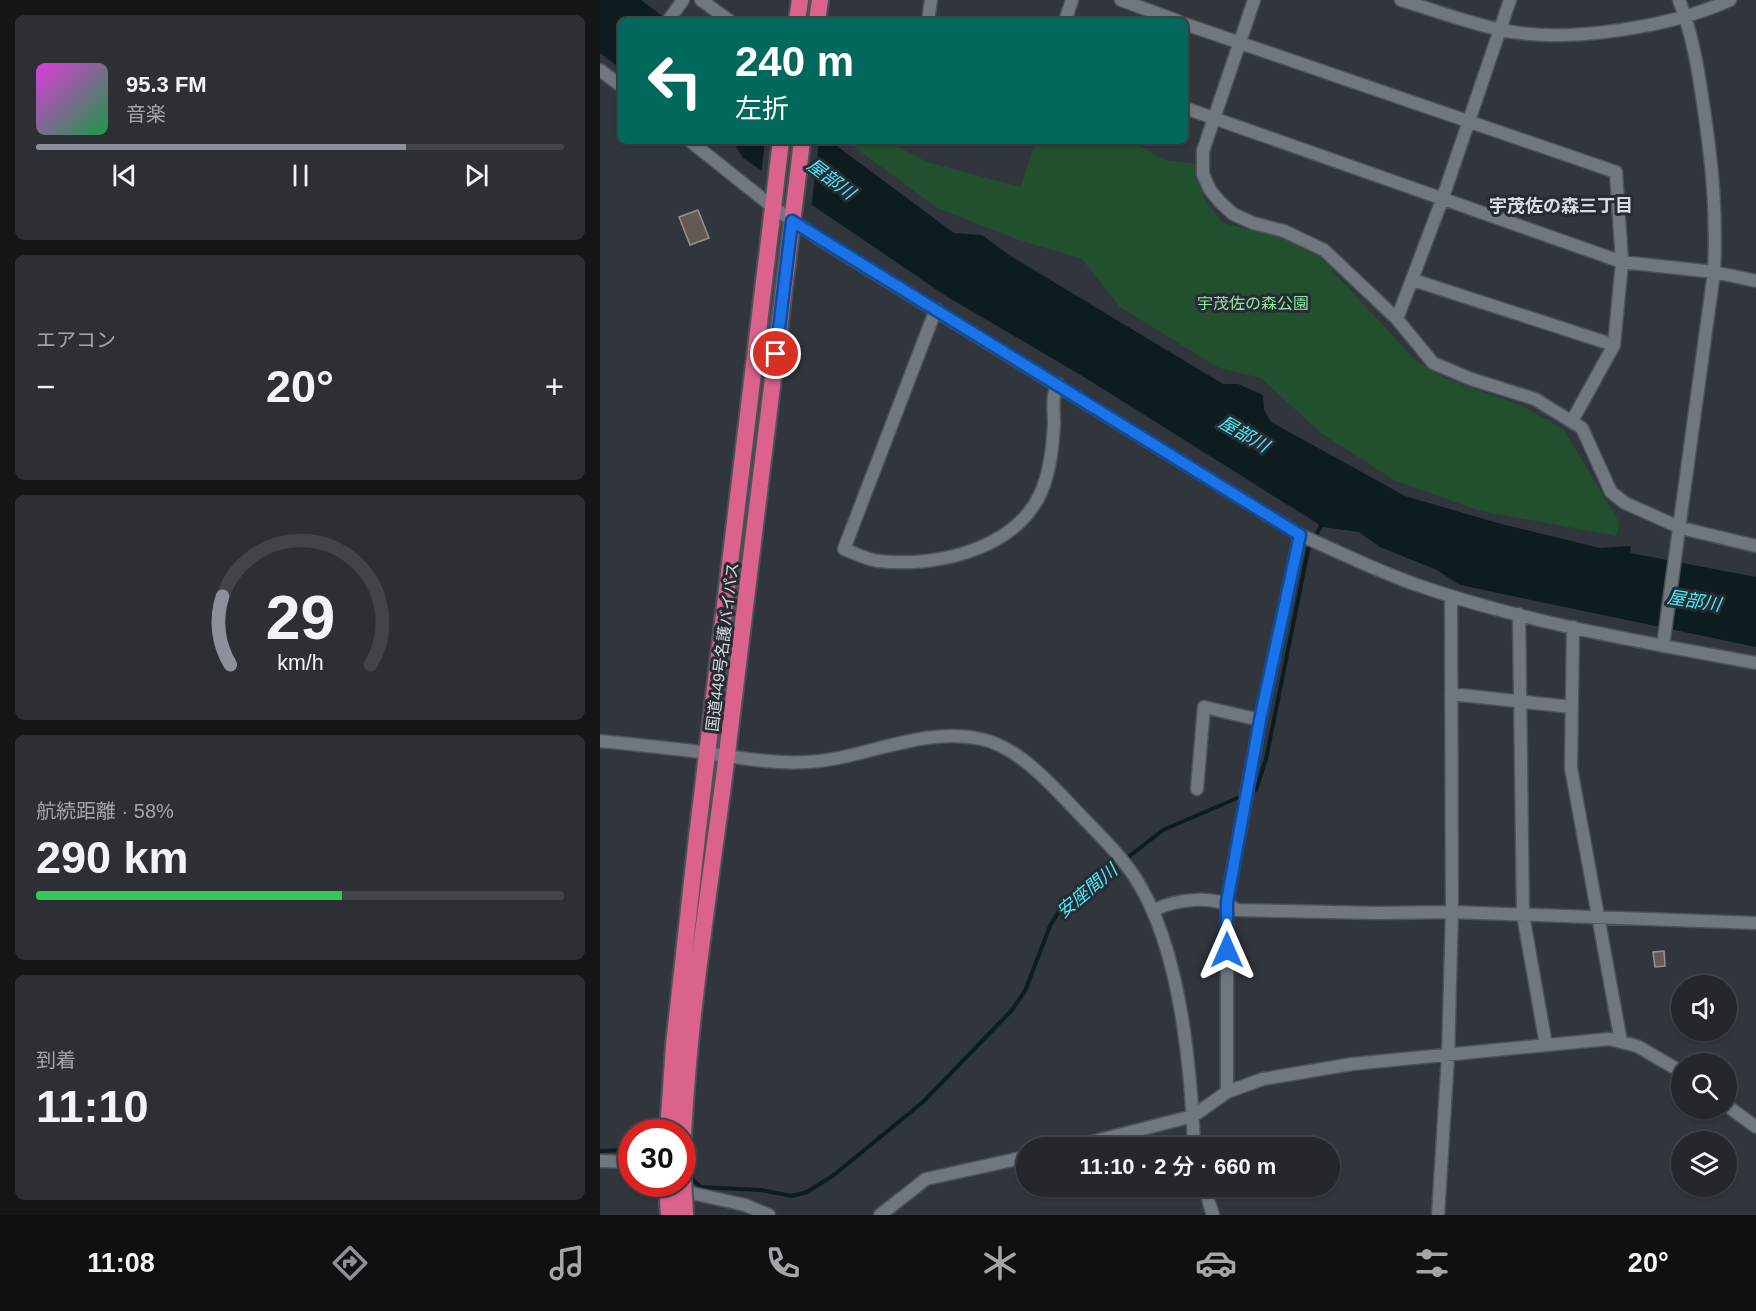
<!DOCTYPE html>
<html lang="ja">
<meta charset="utf-8">
<style>
:root{--surface:#24282d;--page:#2c3035;--text:#f1f3f6;--muted:#a3a6aa;--line:#414449;--accent:#8c9099}
body{margin:0;font-family:Helvetica,"Noto Sans JP",sans-serif;background:var(--page);color:var(--text);height:100vh;display:flex;flex-direction:column;font-size:22px;white-space:nowrap}
*{box-sizing:border-box;margin:0}
p{font-size:20px;color:var(--muted)}
.icon{flex:none;width:33px;height:33px;fill:none;stroke:currentColor;stroke-width:2;stroke-linecap:round;stroke-linejoin:round}
.map{position:relative;flex:1;overflow:hidden}
.details{display:flex;flex-direction:column;gap:15px;padding:15px;background:#141619;width:600px}
.details>*{flex:none}
.banner{position:absolute;left:18px;top:18px;width:570px;height:126px;border-radius:9px;box-shadow:0 2px 4px #0004,0 0 0 2px var(--line);background:#00695c;color:#fff;overflow:hidden}
.buttons{position:absolute;left:1071px;top:975px;display:grid;gap:12px}
.buttons a{display:grid;place-items:center;width:66px;height:66px;border-radius:50%;background:var(--surface);box-shadow:0 2px 4px #0004,0 0 0 2px var(--line);font-size:30px}
.speed{position:absolute;left:18px;top:1119px;display:flex;gap:12px;font-size:30px;font-weight:700;text-align:center}
.speed>*{display:grid;place-content:center;width:78px;height:78px;border-radius:50%;background:var(--surface);box-shadow:0 2px 4px #0004,0 0 0 2px var(--line);line-height:1}
.speed .limit{border:9px solid #d22;background:#fff;color:#111}
.pin{position:absolute;display:grid;place-items:center;width:51px;height:51px;color:#fff;margin:-26px;border:3px solid #fff;border-radius:50%;box-shadow:0 2px 6px #0007}
.me{position:absolute;width:66px;margin:-33px;rotate:0deg;stroke-linejoin:round;filter:drop-shadow(0 0 4px #0008)}
.turn{display:flex;align-items:center;gap:21px;height:126px;padding:0 18px;font-size:27px}
.turn .icon{width:78px;height:78px;stroke-width:2.5}
.turn b{display:block;font-size:42px;line-height:51px}
.big{font-size:45px;font-weight:600;line-height:1.1}
.details .widget{flex:1;display:flex;flex-direction:column;justify-content:center;gap:9px;min-width:0;padding:0 21px;border-radius:9px;background:var(--page)}
.details .dial{align-items:center;gap:0}
.dial svg{height:156px;overflow:visible;fill:none;stroke:var(--line);stroke-width:7;stroke-linecap:round;text-anchor:middle}
.dial text{fill:var(--text);stroke:none}
.song{display:flex;align-items:center;gap:18px}
.cover{width:72px;height:72px;border-radius:9px;background:linear-gradient(135deg,hsl(300 70% 55%),hsl(140 70% 35%))}
.played{height:6px;border-radius:3px;background:linear-gradient(90deg,var(--accent) 70%,var(--line) 70%)}
.keys{display:flex;justify-content:space-around;direction:ltr}
.heat{display:flex;justify-content:space-between;align-items:center;font-size:33px;direction:ltr}
.charge{height:9px;border-radius:4px;background:linear-gradient(90deg,#34c759 58%,var(--line) 0)}
.trip{position:absolute;left:416px;top:1137px;width:324px;height:60px;border-radius:30px;background:var(--surface);box-shadow:0 2px 4px #0004,0 0 0 2px var(--line);font-weight:600;line-height:60px;text-align:center}
.menu{display:flex;height:96px;justify-content:space-around;align-items:center;background:#0e1012;color:var(--muted)}
.menu .icon{width:42px;height:42px}
.menu .active{color:var(--accent)}
.menu b{font-size:27px;color:var(--text)}
main{display:flex;flex:1;min-height:0}
.map>svg:first-child{display:block}
</style>
<main>
<section class="details">
<div class="widget">
<div class="song"><i class="cover"></i><div><b>95.3 FM</b><p>音楽</p></div></div>
<div class="played"></div>
<div class="keys"><svg class="icon" aria-label="previous" viewBox="0 0 24 24"><path d="M18 5L8 12l10 7zM5 5v14"/></svg><svg class="icon" aria-label="pause" viewBox="0 0 24 24"><path d="M8 5v14M16 5v14"/></svg><svg class="icon" aria-label="next" viewBox="0 0 24 24"><path d="M6 5l10 7-10 7zM19 5v14"/></svg></div>
</div>
<div class="widget"><p>エアコン</p>
<div class="heat"><a>−</a><b class="big">20°</b><a>+</a></div>
</div>
<div class="widget dial"><svg viewBox="0 0 100 80">
<path d="M14 69A42 42 0 1 1 86 69"/>
<path d="M14 69A42 42 0 0 1 10 34" stroke="#8c9099"/>
<text x="50" y="56" font-size="32" font-weight="700">29</text>
<text x="50" y="72" font-size="11">km/h</text>
</svg></div>
<div class="widget"><p>航続距離 · 58%</p><b class="big">290 km</b><div class="charge"></div></div>
<div class="widget"><p>到着</p><b class="big">11:10</b></div>
</section>
<div class="map">
<svg width="1156" height="1215" viewBox="0 0 1156 1215">
<rect width="100%" height="100%" fill="#30363c"/>
<path fill="#22502e" d="M252,141H286L327,162L421,187L435,141H532L564,160L596,164L604,199L623,223L680,237L720,257L816,361L849,380L923,406L964,430L1019,522L1016,536L877,510L794,480L721,433L661,378L619,368L520,307L482,259L419,240L337,208L249,143Z"/>
<path fill="#0d1c1e" d="M0,0H41L69,21H21L20,68L0,53Z
M132,141H230L354,233L382,235L409,255L623,384H638L663,395L664,410L671,422L805,496L901,524L1000,548L1031,546L1030,553L1156,577V647L860,585L837,570L780,547L759,532L723,527L484,377L346,296L143,158Z"/>
<path fill="#30363c" d="M165,141H219L211,209L161,174Z"/>
<g fill="none" stroke-linecap="round" stroke-linejoin="round">
<path stroke="#0d1c1e" stroke-width="4" d="M0,1151L26,1150L32,1152
M88,1176L101,1187L161,1190L192,1196L207,1192L234,1175L323,1102L412,1010L425,991L450,926L459,911L563,830L656,790L666,759L708,550L722,524"/>
</g>
<path fill="#635a56" stroke="#9a8f8c" stroke-width="1.5" d="M98,210L109,238L90,245L79,217Z
M1064,951L1065,966L1055,967L1053,952Z"/>
<g fill="none" stroke-linecap="round" stroke-linejoin="round">
<defs>
<path id="minor" d="M101,0L130,21
M521,0L578,21
M654,0L603,151V174L610,190L620,202L633,214L653,223L684,231L724,250L797,319L833,363L871,379L935,399L982,428L1011,492L1025,503L1081,528L1156,546
M801,0C834,10 868,23 902,30C966,44 1071,27 1130,0
M68,21L83,0
M328,21L331,0
M465,21L472,0
M585,24L1016,172L1022,262L1014,345L972,421
M0,70L21,86
M585,108L1022,262L1114,272L1156,281
M90,141L174,208L221,240L700,535C739,552 777,571 817,585C926,623 1043,642 1156,663
M813,280L1014,345
M336,309L244,549C255,553 267,560 279,561C340,568 428,547 446,478C451,462 453,441 454,424C454,409 451,397 458,384
M797,319L842,200L910,0
M919,614L923,915L946,1045
M973,627L971,768L1021,1042
M1063,646L1114,272C1117,211 1112,163 1103,103C1098,68 1092,33 1079,0
M851,694L972,707
M0,741C36,745 72,748 108,753C140,758 174,764 207,762C266,759 321,726 381,739C415,746 445,778 468,802C490,826 516,849 534,876C580,945 591,1066 594,1148
M597,789L604,707L660,720
M554,910C577,899 615,894 637,910L778,913L852,912L1156,923
M627,1092V902L660,720L700,535
M1126,1105L1156,1127
M468,1148L593,1116L627,1092L663,1079L752,1064L1009,1039L1037,1046L1082,1072
M0,1161L32,1162
M604,1186L613,1215
M78,1190L145,1205L169,1215
M280,1215L326,1179L426,1157
M838,1215L848,1056L852,912L851,596"/>
<path id="highway" d="M197,21L200,0
M217,21L220,0
M68,1132L74,1045L97,837L181,141
M82,1158C87,1022 110,888 127,754C153,550 176,345 202,141"/>
</defs>
<use href="#minor" stroke="#4d5258" stroke-width="15"/>
<use href="#highway" stroke="#4d5258" stroke-width="20"/>
<use href="#minor" stroke="#70777e" stroke-width="12"/>
<use href="#highway" stroke="#da628c" stroke-width="16"/>
<defs>
<path id="highway-bridge" d="M82,1162L85,1215
M67,1184L69,1215"/>
</defs>
<use href="#highway-bridge" stroke="#4d5258" stroke-width="20" stroke-linecap="butt"/>
<use href="#highway-bridge" stroke="#da628c" stroke-width="16"/>
</g>
<g fill="none" stroke-linecap="round" stroke-linejoin="round">
<defs>
<path id="route" d="M176,354L192,221L700,535L660,720L627,902V950"/>
</defs>
<use href="#route" stroke="#114b97" stroke-width="15"/>
<use href="#route" stroke="#1a73e8" stroke-width="10"/>
</g>
<g text-anchor="middle" stroke-width="6" stroke-linejoin="round" paint-order="stroke">
<g font-size="16" fill="#8ce8a0" stroke="#262c32">
<text x="653" y="309">宇茂佐の森公園</text>
</g>
<g font-size="16" fill="#d7dbdf" stroke="#262c32">
<text transform="translate(122 647) rotate(-83)" y="6">国道449号名護バイパス</text>
</g>
<g font-size="18" font-style="italic" fill="#47ecfe" stroke="#262c32">
<text transform="translate(231 179) rotate(37)" y="6">屋部川</text>
<text transform="translate(644 434) rotate(30)" y="6">屋部川</text>
<text transform="translate(1094 601) rotate(9)" y="6">屋部川</text>
<text transform="translate(487 891) rotate(-40)" y="6">安座間川</text>
</g>
<g font-size="18" font-weight="bold" fill="#d7dbdf" stroke="#262c32">
<text x="961" y="212">宇茂佐の森三丁目</text>
</g>
</g>
</svg>
<div class="buttons">
<a><svg class="icon" aria-label="sound" viewBox="0 0 24 24"><path d="M4 9h4l5-4v14l-5-4H4zM17 9q2 3 0 6"/></svg></a>
<a><svg class="icon" aria-label="search" viewBox="0 0 24 24"><circle cx="10" cy="10" r="6"/><path d="M15 15l6 6"/></svg></a>
<a><svg class="icon" aria-label="layers" viewBox="0 0 24 24"><path d="M12 4l9 5-9 5-9-5zM3 14l9 5 9-5"/></svg></a>
</div>
<div class="speed"><div class="limit">30</div></div>
<div class="pin" style="left:176px;top:354px;background:#d93025"><svg class="icon" aria-label="arrive" viewBox="0 0 24 24"><path d="M6 21V4h12l-3 4 3 4H6"/></svg></div>
<svg class="me" style="left:627px;top:950px" viewBox="-20 -20 40 40"><path d="M0-17L14 15 0 8-14 15z" fill="#1a73e8" stroke="#fff" stroke-width="4"/></svg>
<div class="trip">11:10 · 2 分 · 660 m</div>
<div class="banner">
<div class="turn"><svg class="icon" aria-label="left" viewBox="0 0 24 24"><path d="M17 20v-9H6M10 6l-5 5 5 5"/></svg><div><b>240 m</b>左折</div></div>
</div>
</div>
</main>
<nav class="menu">
<b>11:08</b>
<svg class="icon active" aria-label="directions" viewBox="0 0 24 24"><path d="M12 3l9 9-9 9-9-9zM9 14v-3h6M13 9l2 2-2 2"/></svg>
<svg class="icon" aria-label="music" viewBox="0 0 24 24"><path d="M9 18V5l10-2v13"/><circle cx="6" cy="18" r="3"/><circle cx="16" cy="16" r="3"/></svg>
<svg class="icon" aria-label="phone" viewBox="0 0 24 24"><path d="M5 4h4l2 5-3 2q2 4 5 5l2-3 5 2v4C11 20 4 13 5 4z"/></svg>
<svg class="icon" aria-label="climate" viewBox="0 0 24 24"><path d="M12 3v18M4 7l16 10M4 17L20 7"/></svg>
<svg class="icon" aria-label="car" viewBox="0 0 24 24"><path d="M5 17H2v-5l4-1 3-4h7l3 4 3 1v5h-3M9 17h6M6 11h13"/><circle cx="7" cy="17" r="2"/><circle cx="17" cy="17" r="2"/></svg>
<svg class="icon" aria-label="filters" viewBox="0 0 24 24"><path d="M4 7h16M4 17h16"/><circle cx="9" cy="7" r="2"/><circle cx="15" cy="17" r="2"/></svg>
<b>20°</b>
</nav>
